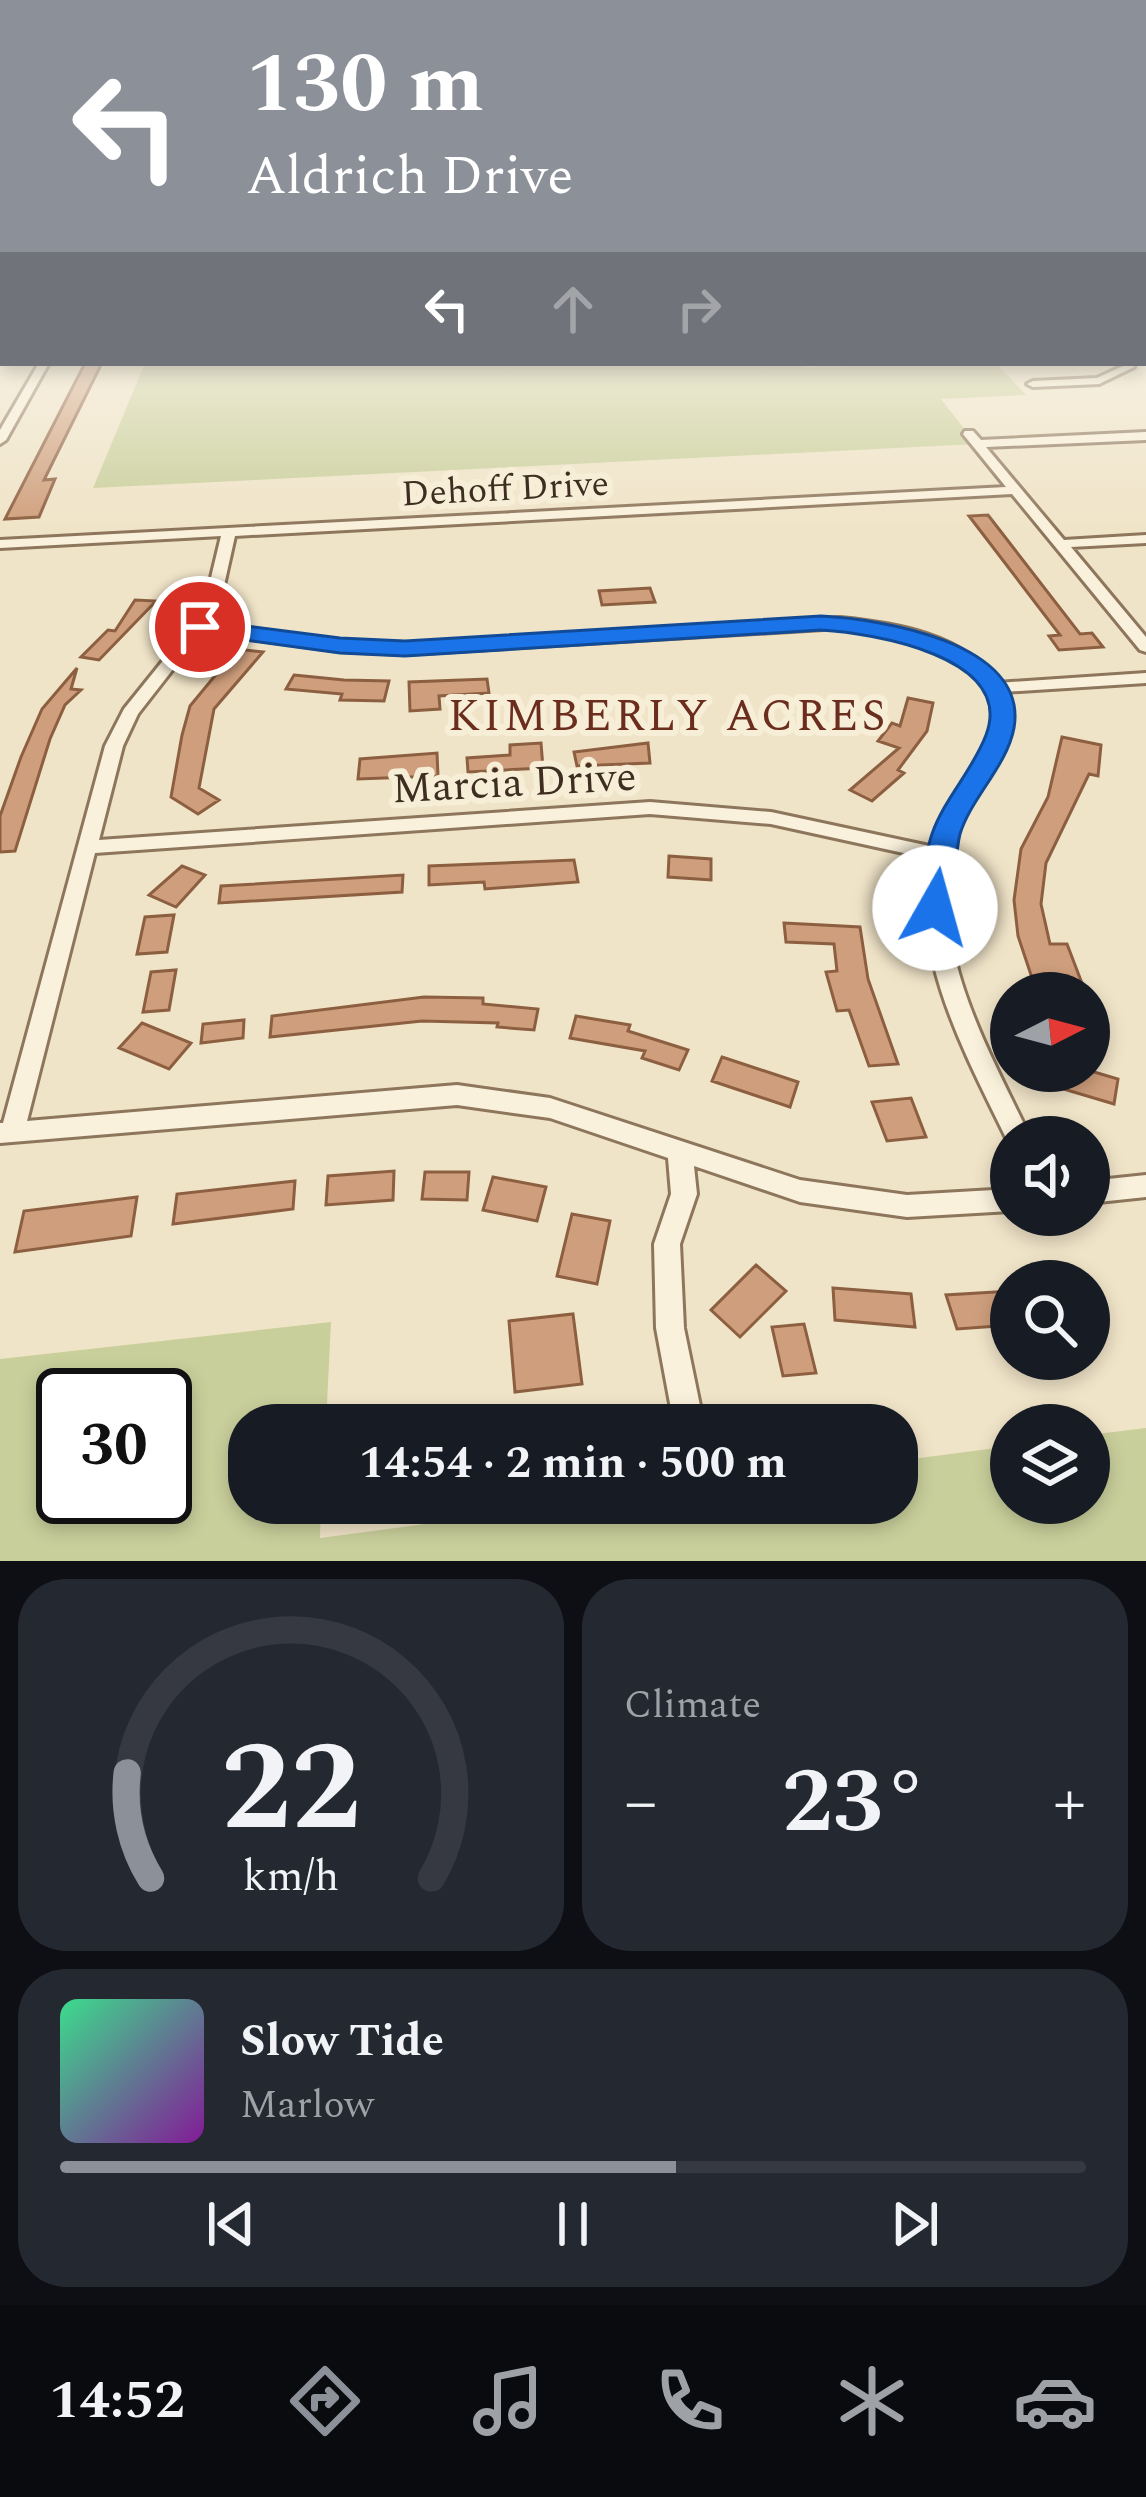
<!DOCTYPE html>
<meta charset="utf-8">
<style>
:root{--surface:#171b24;--page:#242831;--text:#f1f3f6;--muted:#9ea1a6;--line:#363941;--accent:#8c9099}
body{margin:0;font-family:Spectral,serif;background:var(--page);color:var(--text);height:100vh;display:flex;flex-direction:column;font-size:45px;white-space:nowrap}
*{box-sizing:border-box;margin:0}
p{font-size:39px;color:var(--muted)}
.icon{flex:none;width:66px;height:66px;fill:none;stroke:currentColor;stroke-width:2;stroke-linecap:round;stroke-linejoin:round}
.map{position:relative;height:1561px;overflow:hidden}
.details{display:flex;flex-direction:column;gap:18px;padding:18px;background:#0d0f14;flex:1}
.details>*{flex:none}
.top-card{position:absolute;left:0px;top:0px;width:1146px;height:366px;box-shadow:0 6px 18px #0003;background:#8c9099;color:#fff;overflow:hidden}
.needle{width:78px;rotate:84deg}
.tools{position:absolute;left:990px;top:972px;display:grid;gap:24px}
.tools a{display:grid;place-items:center;width:120px;height:120px;border-radius:50%;background:var(--surface);box-shadow:0 6px 18px #0003;font-size:60px}
.speed{position:absolute;left:36px;top:1368px;display:flex;gap:24px;font-size:60px;font-weight:700;text-align:center}
.speed>*{display:grid;place-content:center;width:156px;height:156px;border-radius:50%;background:var(--surface);box-shadow:0 6px 18px #0003;line-height:1}
.speed .limit{border:6px solid #111;border-radius:18px;background:#fff;color:#111}
.pin{position:absolute;display:grid;place-items:center;width:102px;height:102px;color:#fff;margin:-51px;border:6px solid #fff;border-radius:50%;box-shadow:0 3px 12px #0007}
.me{position:absolute;width:132px;margin:-66px;rotate:7deg;stroke-linejoin:round;filter:drop-shadow(0 0 9px #0008)}
.turn{display:flex;align-items:center;gap:42px;height:252px;padding:0 48px;font-size:54px}
.turn .icon{width:156px;height:156px;stroke-width:2.5}
.turn b{display:block;font-size:84px;line-height:102px}
.lanes{display:flex;align-items:center;height:114px;padding:0 48px;background:#0003;justify-content:center;gap:60px;direction:ltr}
.lanes .off{opacity:.35}
.big{font-size:90px;font-weight:700;line-height:1.1}
.details .card{flex:1;display:flex;flex-direction:column;justify-content:center;gap:18px;min-width:0;padding:0 42px;border-radius:48px;background:var(--page)}
.details .dial{align-items:center;gap:0}
.dial svg{height:312px;overflow:visible;fill:none;stroke:var(--line);stroke-width:7;stroke-linecap:round;text-anchor:middle}
.dial text{fill:var(--text);stroke:none}
.song{display:flex;align-items:center;gap:36px}
.cover{width:144px;height:144px;border-radius:18px;background:linear-gradient(135deg,hsl(150 70% 55%),hsl(290 70% 35%))}
.played{height:12px;border-radius:6px;background:linear-gradient(90deg,var(--accent) 60%,var(--line) 60%)}
.keys{display:flex;justify-content:space-around;direction:ltr}
.heat{display:flex;justify-content:space-between;align-items:center;font-size:66px;direction:ltr}
.details .tiles{flex:1;display:grid;gap:18px;grid-template-columns:1fr 1fr}
.card:last-child{grid-column:span 2}
.trip{position:absolute;left:228px;top:1404px;width:690px;height:120px;border-radius:48px;background:var(--surface);box-shadow:0 6px 18px #0003;font-weight:700;line-height:120px;text-align:center}
.menu{display:flex;height:192px;justify-content:space-around;align-items:center;background:#090b0e;color:var(--muted)}
.menu .icon{width:84px;height:84px}
.menu .active{color:var(--accent)}
.menu b{font-size:54px;color:var(--text)}
.map>svg:first-child{display:block}
</style>
<div class="map">
<svg width="1146" height="1561" viewBox="0 0 1146 1561">
<rect width="100%" height="100%" fill="#f0e4c8"/>
<path fill="#c9cf9b" fill-rule="evenodd" d="M145,363H802L806,367L996,363L1026,395L941,399L976,444L93,488Z
M331,1322L326,1425H249V1503H321L320,1538L584,1503H897V1461L1011,1446V1503H1089V1435L1146,1428V1561H0V1359ZM63,1395H165V1497H63Z"/>
<path fill="#cf9f7d" stroke="#8d5f41" stroke-width="3" d="M85,363H102L44,480L55,479L39,517L5,519Z
M988,515L1080,634L1092,633L1103,647L1059,650L1049,636L1060,635L969,516Z
M650,588L655,602L602,605L599,591Z
M135,600L156,601L99,660L81,657L108,630L115,631Z
M237,649L263,652L214,709L199,788L219,800L198,814L171,797L182,735L190,706Z
M77,668L71,689L81,690L65,705L50,739L15,851L0,852V816L21,757L42,709Z
M294,675L344,680L389,681L384,701L340,700L342,694L286,689Z
M487,679L489,693L439,696L440,709L410,711L409,682Z
M908,698L933,703L927,731L898,770L904,773L872,801L850,790L899,748L878,741L892,723L900,726Z
M1062,737L1101,745L1098,776L1089,774L1046,863L1041,904L1050,944H1067L1083,986H1070L1074,993H1037L1018,936L1014,900L1021,849L1048,797Z
M541,743L543,768L468,772L467,758L510,755V745Z
M648,743L650,763L577,766L574,752Z
M437,753L438,776L358,779L360,759Z
M669,856L711,859V880L668,877Z
M574,860L578,882L485,889L484,882L429,885V866Z
M182,866L205,875L176,907L149,895Z
M403,875L402,892L219,903L221,886Z
M174,915L167,952L137,954L145,917Z
M784,923L860,927L868,979L898,1064L869,1066L849,1010L837,1011L826,972L837,971L834,944L786,942Z
M176,970L169,1010L143,1012L151,972Z
M424,997L483,998V1004L538,1009L534,1030L497,1027L498,1023L422,1021L270,1037L272,1016Z
M576,1016L630,1025L628,1031L688,1050L679,1070L642,1058L645,1051L570,1038Z
M244,1020L243,1038L201,1043L203,1024Z
M142,1023L191,1043L169,1069L119,1048Z
M722,1057L798,1082L790,1107L712,1081Z
M1053,1071H1091L1118,1079L1114,1104L1050,1085Z
M911,1098L926,1137L887,1141L872,1102Z
M394,1171L393,1200L326,1205L328,1176Z
M425,1172H469L467,1200L422,1199Z
M493,1177L546,1187L537,1221L483,1210Z
M295,1181L293,1209L173,1224L177,1194Z
M137,1197L131,1236L15,1252L24,1211Z
M572,1214L610,1221L597,1284L557,1276Z
M756,1265L786,1291L740,1337L711,1310Z
M833,1288L911,1294L915,1327L835,1320Z
M1011,1291V1325L957,1329L946,1295Z
M573,1314L582,1384L515,1392L509,1321Z
M804,1324L816,1373L783,1376L772,1327Z"/>
<g fill="none" stroke-linecap="round" stroke-linejoin="round">
<defs>
<path id="minor" d="M1143,323L1146,324V331L1143,330Z
M0,337H3V343H0Z
M1143,348L1146,349V356L1143,355Z
M39,363H49L6,440L0,444V430Z
M1122,363H1132L1134,367L1099,384L1033,387L1027,384L1033,381L1097,378L1123,366Z
M965,431H973L981,440L1146,432V440L986,447L1064,540L1146,535V543L1071,547L1146,637V652L1140,650L1012,494L235,536L218,612L209,624L340,641L405,644L840,618C893,623 966,634 997,683L1146,673V683L1003,692C1029,743 970,787 956,833C924,941 985,1042 1030,1137H1011L1009,1144C970,1063 907,952 931,859L771,824L650,814L95,853L27,1121L457,1085L550,1098L800,1180L907,1195L1011,1189V1211L907,1217L800,1202L694,1166L697,1194L680,1244L684,1328L704,1425H674L656,1328L654,1244L671,1194L668,1158L550,1118L457,1105L0,1143V1123H3L105,746L124,709L203,611L221,536L0,548V540L1006,487L963,434ZM840,628C894,632 1018,659 989,738L943,817L934,847L771,812L650,802L99,840L123,746L138,714L202,632L340,651L405,654Z
M1146,1175V1197L1089,1203V1181Z"/>
</defs>
<use href="#minor" stroke="#8d765c" stroke-width="6"/>
<use href="#minor" fill="#faf1dc" fill-rule="evenodd"/>
</g>
<linearGradient id="sky" x2="0" y2="1"><stop stop-color="#8fbad6"/><stop offset="0.59" stop-color="#f8f3e6"/><stop offset="1" stop-color="#f8f3e6" stop-opacity="0"/></linearGradient>
<rect width="1146" height="529" fill="url(#sky)"/>
<path fill="#1a73e8" stroke="#114b97" stroke-width="3" d="M821,616C880,619 1029,642 1014,728C1007,766 971,798 960,834C953,860 960,892 946,915H925L920,908C924,884 924,856 932,834C944,799 973,770 986,735C1016,656 871,633 821,630L405,656L340,653L200,634L188,627L200,620L340,638L405,641Z"/>
<g text-anchor="middle" stroke-width="12" stroke-linejoin="round" paint-order="stroke">
<g font-size="36" fill="#3d2e20" stroke="#f7eed8">
<text transform="translate(505 487) rotate(-3)" y="13">Dehoff Drive</text>
</g>
<g font-size="42" fill="#3d2e20" stroke="#f7eed8">
<text transform="translate(514 781) rotate(-3)" y="15">Marcia Drive</text>
</g>
<g font-size="45" letter-spacing="3" fill="#6b2e1e" stroke="#f7eed8">
<text x="668" y="730">KIMBERLY ACRES</text>
</g>
</g>
</svg>
<div class="tools">
<a><svg class="needle" viewBox="-14 -14 28 28"><path d="M0-13l5 13h-10z" fill="#e53935"/><path d="M0 13l5-13h-10z" fill="#9ea1a6"/></svg></a>
<a><svg class="icon" aria-label="sound" viewBox="0 0 24 24"><path d="M4 9h4l5-4v14l-5-4H4zM17 9q2 3 0 6"/></svg></a>
<a><svg class="icon" aria-label="search" viewBox="0 0 24 24"><circle cx="10" cy="10" r="6"/><path d="M15 15l6 6"/></svg></a>
<a><svg class="icon" aria-label="layers" viewBox="0 0 24 24"><path d="M12 4l9 5-9 5-9-5zM3 14l9 5 9-5"/></svg></a>
</div>
<div class="speed"><div class="limit">30</div></div>
<div class="pin" style="left:200px;top:627px;background:#d93025"><svg class="icon" aria-label="arrive" viewBox="0 0 24 24"><path d="M6 21V4h12l-3 4 3 4H6"/></svg></div>
<svg class="me" style="left:935px;top:908px" viewBox="-20 -20 40 40"><circle r="19" fill="#fff"/><path d="M0-13L10 11 0 6-10 11z" fill="#1a73e8"/></svg>
<div class="trip">14:54 · 2 min · 500 m</div>
<div class="top-card">
<div class="turn"><svg class="icon" aria-label="left" viewBox="0 0 24 24"><path d="M17 20v-9H6M10 6l-5 5 5 5"/></svg><div><b>130 m</b>Aldrich Drive</div></div>
<div class="lanes"><svg class="icon" aria-label="left" viewBox="0 0 24 24"><path d="M17 20v-9H6M10 6l-5 5 5 5"/></svg><svg class="icon off" aria-label="ahead" viewBox="0 0 24 24"><path d="M12 20V5M6 11l6-6 6 6"/></svg><svg class="icon off" aria-label="right" viewBox="0 0 24 24"><path d="M7 20v-9h11M14 6l5 5-5 5"/></svg></div>
</div>
</div>
<section class="details">
<div class="tiles">
<div class="card dial"><svg viewBox="0 0 100 80">
<path d="M14 69A42 42 0 1 1 86 69"/>
<path d="M14 69A42 42 0 0 1 8 42" stroke="#8c9099"/>
<text x="50" y="56" font-size="32" font-weight="700">22</text>
<text x="50" y="72" font-size="11">km/h</text>
</svg></div>
<div class="card"><p>Climate</p>
<div class="heat"><a>−</a><b class="big">23°</b><a>+</a></div>
</div>
<div class="card">
<div class="song"><i class="cover"></i><div><b>Slow Tide</b><p>Marlow</p></div></div>
<div class="played"></div>
<div class="keys"><svg class="icon" aria-label="previous" viewBox="0 0 24 24"><path d="M18 5L8 12l10 7zM5 5v14"/></svg><svg class="icon" aria-label="pause" viewBox="0 0 24 24"><path d="M8 5v14M16 5v14"/></svg><svg class="icon" aria-label="next" viewBox="0 0 24 24"><path d="M6 5l10 7-10 7zM19 5v14"/></svg></div>
</div>
</div>
</section>
<nav class="menu">
<b>14:52</b>
<svg class="icon active" aria-label="directions" viewBox="0 0 24 24"><path d="M12 3l9 9-9 9-9-9zM9 14v-3h6M13 9l2 2-2 2"/></svg>
<svg class="icon" aria-label="music" viewBox="0 0 24 24"><path d="M9 18V5l10-2v13"/><circle cx="6" cy="18" r="3"/><circle cx="16" cy="16" r="3"/></svg>
<svg class="icon" aria-label="phone" viewBox="0 0 24 24"><path d="M5 4h4l2 5-3 2q2 4 5 5l2-3 5 2v4C11 20 4 13 5 4z"/></svg>
<svg class="icon" aria-label="climate" viewBox="0 0 24 24"><path d="M12 3v18M4 7l16 10M4 17L20 7"/></svg>
<svg class="icon" aria-label="car" viewBox="0 0 24 24"><path d="M5 17H2v-5l4-1 3-4h7l3 4 3 1v5h-3M9 17h6M6 11h13"/><circle cx="7" cy="17" r="2"/><circle cx="17" cy="17" r="2"/></svg>
</nav>
